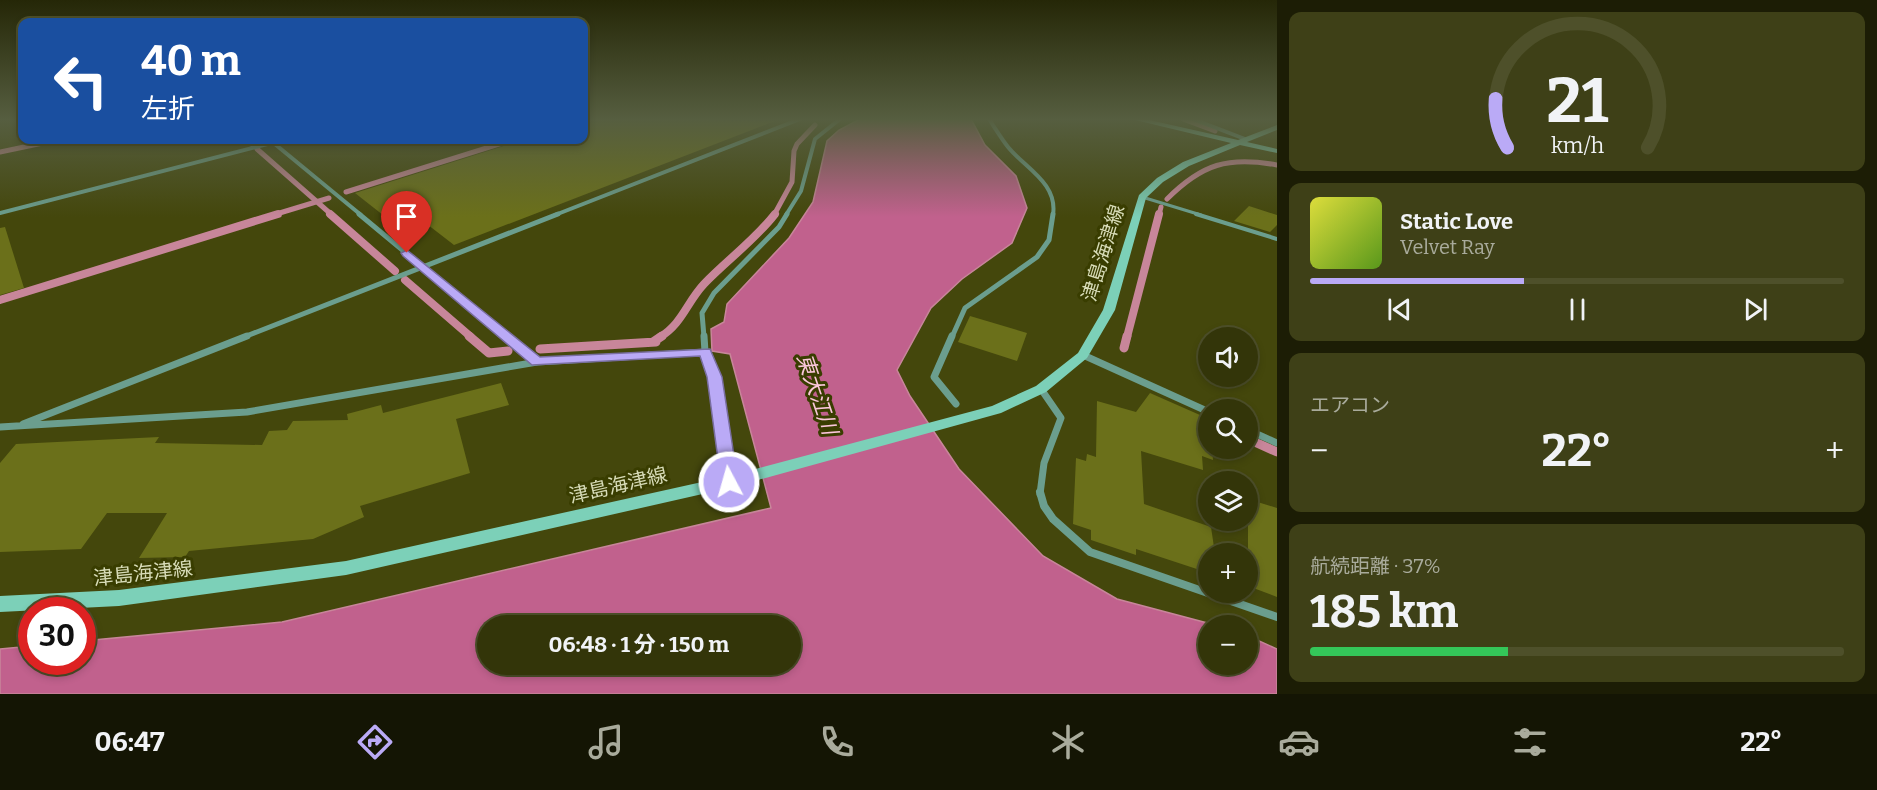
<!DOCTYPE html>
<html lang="ja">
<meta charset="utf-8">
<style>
:root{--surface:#333509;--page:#3e4017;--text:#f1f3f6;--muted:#a9ab9c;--line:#4e502a;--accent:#baaaf6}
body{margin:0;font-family:Bitter,"Noto Sans JP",serif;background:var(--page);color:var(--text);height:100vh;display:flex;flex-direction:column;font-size:22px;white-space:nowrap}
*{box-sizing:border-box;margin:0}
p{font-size:20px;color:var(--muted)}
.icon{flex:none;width:33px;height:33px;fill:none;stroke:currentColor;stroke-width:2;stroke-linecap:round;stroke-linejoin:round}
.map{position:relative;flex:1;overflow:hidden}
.sheet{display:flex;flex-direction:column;gap:12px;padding:12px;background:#1c1d05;width:600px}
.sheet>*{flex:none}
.banner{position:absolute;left:18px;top:18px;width:570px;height:126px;border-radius:12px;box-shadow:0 3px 9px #0003,0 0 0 2px var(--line);background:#1a4fa0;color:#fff;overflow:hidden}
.tools{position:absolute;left:1198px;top:327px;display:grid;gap:12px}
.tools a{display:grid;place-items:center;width:60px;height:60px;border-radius:50%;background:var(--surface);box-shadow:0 3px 9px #0003,0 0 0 2px var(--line);font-size:30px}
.speed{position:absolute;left:18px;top:597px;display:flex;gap:12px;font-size:30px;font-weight:700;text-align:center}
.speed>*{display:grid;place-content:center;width:78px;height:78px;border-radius:50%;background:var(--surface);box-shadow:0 3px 9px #0003,0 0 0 2px var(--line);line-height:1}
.speed .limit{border:9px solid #d22;background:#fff;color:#111}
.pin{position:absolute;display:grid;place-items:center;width:51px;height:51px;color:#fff;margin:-62px -26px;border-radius:50% 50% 50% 0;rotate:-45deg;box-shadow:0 0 6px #0007}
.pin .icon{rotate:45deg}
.me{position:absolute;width:66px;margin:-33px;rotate:354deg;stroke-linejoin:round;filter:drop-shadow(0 0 4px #0008)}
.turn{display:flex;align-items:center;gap:21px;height:126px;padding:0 24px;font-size:27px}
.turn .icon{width:78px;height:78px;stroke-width:2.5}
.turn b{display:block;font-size:42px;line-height:51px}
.big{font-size:45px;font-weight:700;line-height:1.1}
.sheet .card{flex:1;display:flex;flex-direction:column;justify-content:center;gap:9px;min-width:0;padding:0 21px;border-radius:12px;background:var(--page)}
.sheet .dial{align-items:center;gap:0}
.dial svg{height:156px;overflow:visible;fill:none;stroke:var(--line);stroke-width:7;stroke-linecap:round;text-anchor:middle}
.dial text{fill:var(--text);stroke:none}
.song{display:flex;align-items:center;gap:18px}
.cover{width:72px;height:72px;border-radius:9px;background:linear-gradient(135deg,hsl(60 70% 55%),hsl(90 70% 35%))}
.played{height:6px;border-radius:3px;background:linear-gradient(90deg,var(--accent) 40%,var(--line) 40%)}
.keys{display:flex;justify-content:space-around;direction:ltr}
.heat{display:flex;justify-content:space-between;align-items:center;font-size:33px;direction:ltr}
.charge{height:9px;border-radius:4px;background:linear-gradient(90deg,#34c759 37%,var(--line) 0)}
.trip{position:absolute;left:477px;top:615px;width:324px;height:60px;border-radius:30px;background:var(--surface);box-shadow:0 3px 9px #0003,0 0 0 2px var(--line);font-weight:700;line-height:60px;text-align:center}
.tab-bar{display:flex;height:96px;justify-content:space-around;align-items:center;background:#141504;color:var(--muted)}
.tab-bar .icon{width:42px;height:42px}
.tab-bar .active{color:var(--accent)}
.tab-bar b{font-size:27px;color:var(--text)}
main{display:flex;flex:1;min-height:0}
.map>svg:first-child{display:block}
</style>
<main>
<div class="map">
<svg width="1277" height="694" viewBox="0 0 1277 694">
<rect width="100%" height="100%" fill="#44470c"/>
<path fill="#c1618d" stroke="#c8869a" stroke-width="1.5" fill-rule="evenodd" d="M860,119H971L985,145L1016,176L1027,208L1012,243L962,279L931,308L897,370L910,396L959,469L1043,556L1117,599L1215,625L1209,626V664H1248V636L1277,649V694H0V649L31,646L32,662H82L83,641L282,622L771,508L730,354L712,351L711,329L724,322L727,304L789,238L813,202L827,141L839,130ZM488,626H790V664H488Z"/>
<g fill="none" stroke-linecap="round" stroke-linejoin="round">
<path stroke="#c8869a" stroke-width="5" d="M1183,119L1215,131
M247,140L253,145
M257,149L332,215
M0,152L57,140
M346,192L512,140
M1167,199C1202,164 1228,156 1277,165
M273,215L329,198
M774,215L792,182L794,151L797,144L815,125
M1159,215L1161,207"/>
<path stroke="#c8869a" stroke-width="8" d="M330,214L395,271
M405,280L471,337
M0,300L278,214
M660,337C682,324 687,302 704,284C727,260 755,240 775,214
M1127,337L1159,214"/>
<path stroke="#c8869a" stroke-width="9" d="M469,336L489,353L508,351
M653,342L662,336
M1124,348L1127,336
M540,349L656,342
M1248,439L1277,452"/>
</g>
<path fill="#6b701a" d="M584,119L775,121L454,245L410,211L388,219L355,193L523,140H584Z
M1249,206L1277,215V225L1270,232L1234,221Z
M5,227L24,288L0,295V228Z
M970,316L1027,333L1017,361L958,342Z
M501,383L509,405L456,419L470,473L360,506L364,517L313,539L189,551L185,557L139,558L167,513H107L81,549L0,552V463L16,444L159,437L155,443L262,445L269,431L287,430L293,421L348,420L347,414L381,405L383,413Z
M1150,393L1209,419V448H1212L1213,460L1202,456L1203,470L1141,451L1144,504L1211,527L1215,554H1209V573L1136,549V555L1091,540V530L1073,524L1076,458L1086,461L1087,454L1096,457L1097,401L1136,412Z
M1248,499L1277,508V597L1248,586Z"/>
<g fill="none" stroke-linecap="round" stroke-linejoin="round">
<path stroke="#6b9e8e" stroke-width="3" d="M1142,197L1201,215"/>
<path stroke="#6b9e8e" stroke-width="4" d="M1196,214L1277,239"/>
<path stroke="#6b9e8e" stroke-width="4" d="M989,119C995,128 1001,138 1008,147C1025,168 1058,183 1053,215
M1193,119L1245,139
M270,140L361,215
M0,213L283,140
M555,215L800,119
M786,215L801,191L815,139L840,119"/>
<path stroke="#6b9e8e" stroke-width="5" d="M359,214L507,337
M244,337L558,214
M704,337L702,313L714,293L779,227L787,214
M952,337L965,308L1037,257L1049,240L1053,214"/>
<path stroke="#6b9e8e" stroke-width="7" d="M506,336L537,362
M952,336L934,377L956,404
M705,352L715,377L729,482
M1083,355L1209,412
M23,424L247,336
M0,427L247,412L537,362L705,352L704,336
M1248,430L1277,443
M1040,494L1044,463L1061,418L1041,389"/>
<path stroke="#6b9e8e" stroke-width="8" d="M1040,492L1044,506L1053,519L1090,552L1277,617"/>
<path fill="#7cd0b8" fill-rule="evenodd" d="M1131,119H1145L1238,140L1277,125V130L1247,142L1277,149V153L1240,145L1189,166L1163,182L1146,198L1115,310L1087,358L1046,392L1001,413L729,488L346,575L119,606L0,612V596L119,590L346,561L729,476L992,406L1036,386L1078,353L1103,310L1139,195L1157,178L1183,162L1231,143Z"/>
</g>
<linearGradient id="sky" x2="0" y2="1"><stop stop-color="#252707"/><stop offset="0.55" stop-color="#565e40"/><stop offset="1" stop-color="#565e40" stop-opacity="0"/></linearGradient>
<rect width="1277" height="217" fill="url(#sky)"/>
<path fill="#baaaf6" stroke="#796ea0" stroke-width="1.5" d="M407,250L540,357L710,349L722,377L738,482L735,486H723L721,482L707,377L700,356L532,365L403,256L401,253Z"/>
<g text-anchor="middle" stroke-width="6" stroke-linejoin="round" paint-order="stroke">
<g font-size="20" fill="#d7dbb7" stroke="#393d00">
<text transform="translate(1103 253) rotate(-73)" y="7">津島海津線</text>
<text transform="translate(618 485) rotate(-13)" y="7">津島海津線</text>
<text transform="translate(143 573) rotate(-6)" y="7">津島海津線</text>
</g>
<g font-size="21" font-style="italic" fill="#fcc7dc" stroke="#393d00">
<text transform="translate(817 394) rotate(71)" y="7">東大江川</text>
</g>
</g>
</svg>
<div class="tools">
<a><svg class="icon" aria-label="sound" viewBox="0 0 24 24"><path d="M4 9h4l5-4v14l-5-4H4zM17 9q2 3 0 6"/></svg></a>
<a><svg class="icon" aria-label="search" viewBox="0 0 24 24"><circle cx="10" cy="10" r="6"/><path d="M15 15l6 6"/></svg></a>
<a><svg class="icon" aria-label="layers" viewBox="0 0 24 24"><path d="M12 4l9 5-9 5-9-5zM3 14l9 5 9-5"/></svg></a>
<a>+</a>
<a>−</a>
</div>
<div class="speed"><div class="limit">30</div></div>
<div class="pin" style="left:407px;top:253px;background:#d93025"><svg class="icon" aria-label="arrive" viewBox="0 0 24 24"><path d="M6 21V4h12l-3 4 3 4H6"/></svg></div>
<svg class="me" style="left:729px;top:482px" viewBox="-20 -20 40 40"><circle r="17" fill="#baaaf6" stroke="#fff" stroke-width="3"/><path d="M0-11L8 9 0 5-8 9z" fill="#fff"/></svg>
<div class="trip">06:48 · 1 分 · 150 m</div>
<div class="banner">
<div class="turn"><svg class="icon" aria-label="left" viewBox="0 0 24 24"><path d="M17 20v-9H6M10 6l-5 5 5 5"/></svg><div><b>40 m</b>左折</div></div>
</div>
</div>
<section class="sheet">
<div class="card dial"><svg viewBox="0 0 100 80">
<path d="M14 69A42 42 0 1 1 86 69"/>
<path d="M14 69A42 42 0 0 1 8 44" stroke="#baaaf6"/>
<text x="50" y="56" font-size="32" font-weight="700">21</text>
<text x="50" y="72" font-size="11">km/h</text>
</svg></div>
<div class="card">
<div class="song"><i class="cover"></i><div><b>Static Love</b><p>Velvet Ray</p></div></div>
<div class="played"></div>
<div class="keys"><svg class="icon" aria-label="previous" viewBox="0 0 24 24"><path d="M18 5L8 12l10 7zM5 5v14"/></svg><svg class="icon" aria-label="pause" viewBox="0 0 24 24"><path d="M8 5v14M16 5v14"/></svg><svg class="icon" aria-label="next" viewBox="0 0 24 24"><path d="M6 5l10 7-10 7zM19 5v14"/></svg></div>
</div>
<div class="card"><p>エアコン</p>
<div class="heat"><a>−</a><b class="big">22°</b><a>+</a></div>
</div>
<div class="card"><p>航続距離 · 37%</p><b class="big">185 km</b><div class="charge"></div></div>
</section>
</main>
<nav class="tab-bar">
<b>06:47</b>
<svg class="icon active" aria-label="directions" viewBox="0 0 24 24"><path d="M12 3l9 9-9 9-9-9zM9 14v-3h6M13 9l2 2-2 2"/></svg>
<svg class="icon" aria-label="music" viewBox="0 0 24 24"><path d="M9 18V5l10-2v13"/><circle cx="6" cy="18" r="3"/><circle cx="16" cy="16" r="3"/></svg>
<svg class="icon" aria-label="phone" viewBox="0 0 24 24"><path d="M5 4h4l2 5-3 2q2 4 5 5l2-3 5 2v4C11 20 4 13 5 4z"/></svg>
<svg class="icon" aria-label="climate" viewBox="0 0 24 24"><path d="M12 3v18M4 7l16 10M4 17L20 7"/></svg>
<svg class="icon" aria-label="car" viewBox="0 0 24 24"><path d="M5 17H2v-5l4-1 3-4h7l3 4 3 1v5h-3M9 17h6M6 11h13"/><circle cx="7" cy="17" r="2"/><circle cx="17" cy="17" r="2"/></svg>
<svg class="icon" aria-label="filters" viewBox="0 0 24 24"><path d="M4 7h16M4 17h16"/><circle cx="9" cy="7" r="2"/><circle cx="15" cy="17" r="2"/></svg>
<b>22°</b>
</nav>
